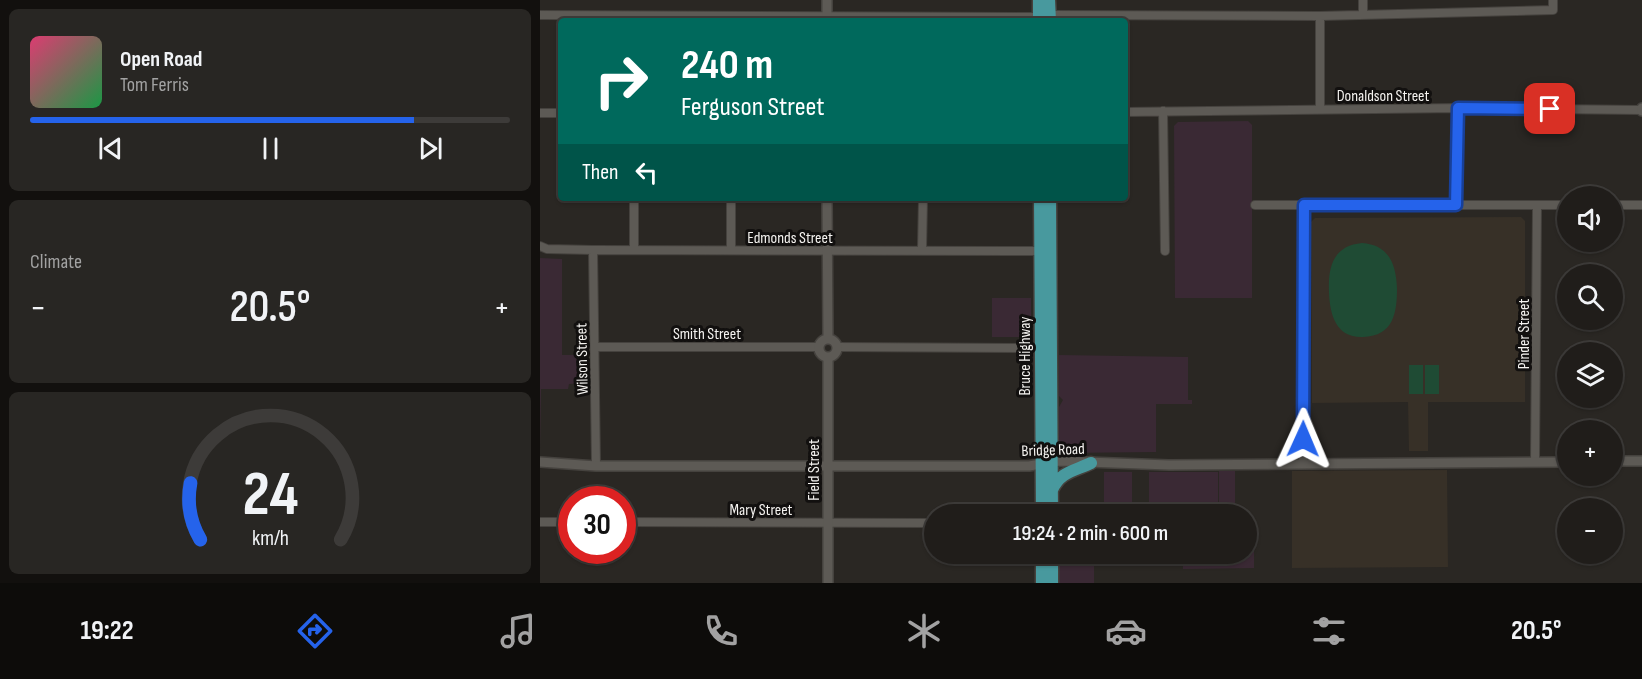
<!DOCTYPE html>
<meta charset="utf-8">
<style>
:root{--surface:#201d1a;--page:#282623;--text:#f1f3f6;--muted:#a2a2a2;--line:#3d3b39;--accent:#2563eb}
body{margin:0;font-family:"Sofia Sans Condensed",sans-serif;background:var(--page);color:var(--text);height:100vh;display:flex;flex-direction:column;font-size:22px;white-space:nowrap}
*{box-sizing:border-box;margin:0}
p{font-size:20px;color:var(--muted)}
.icon{flex:none;width:33px;height:33px;fill:none;stroke:currentColor;stroke-width:2;stroke-linecap:round;stroke-linejoin:round}
.map{position:relative;flex:1;overflow:hidden}
.panel{display:flex;flex-direction:column;gap:9px;padding:9px;background:#12100e;width:540px}
.panel>*{flex:none}
.top-card{position:absolute;left:18px;top:18px;width:570px;height:183px;border-radius:6px;box-shadow:0 2px 4px #0004,0 0 0 2px var(--line);background:#00695c;color:#fff;overflow:hidden}
.controls{position:absolute;left:1017px;top:186px;display:grid;gap:12px}
.controls a{display:grid;place-items:center;width:66px;height:66px;border-radius:50%;background:var(--surface);box-shadow:0 2px 4px #0004,0 0 0 2px var(--line);font-size:30px}
.speed{position:absolute;left:18px;top:486px;display:flex;gap:12px;font-size:30px;font-weight:700;text-align:center}
.speed>*{display:grid;place-content:center;width:78px;height:78px;border-radius:50%;background:var(--surface);box-shadow:0 2px 4px #0004,0 0 0 2px var(--line);line-height:1}
.speed .limit{border:9px solid #d22;background:#fff;color:#111}
.pin{position:absolute;display:grid;place-items:center;width:51px;height:51px;color:#fff;margin:-26px;border-radius:12px;box-shadow:0 3px 9px #0006}
.me{position:absolute;width:66px;margin:-33px;rotate:1deg;stroke-linejoin:round;filter:drop-shadow(0 0 4px #0008)}
.turn{display:flex;align-items:center;gap:21px;height:126px;padding:0 24px;font-size:27px}
.turn .icon{width:78px;height:78px;stroke-width:2.5}
.turn b{display:block;font-size:42px;line-height:51px}
.then{display:flex;align-items:center;height:57px;padding:0 24px;background:#0003;gap:12px;font-size:22px}
.big{font-size:45px;font-weight:600;line-height:1.1}
.panel .card{flex:1;display:flex;flex-direction:column;justify-content:center;gap:9px;min-width:0;padding:0 21px;border-radius:9px;background:var(--page)}
.panel .dial{align-items:center;gap:0}
.dial svg{height:156px;overflow:visible;fill:none;stroke:var(--line);stroke-width:7;stroke-linecap:round;text-anchor:middle}
.dial text{fill:var(--text);stroke:none}
.song{display:flex;align-items:center;gap:18px}
.cover{width:72px;height:72px;border-radius:9px;background:linear-gradient(135deg,hsl(340 70% 55%),hsl(140 70% 35%))}
.played{height:6px;border-radius:3px;background:linear-gradient(90deg,var(--accent) 80%,var(--line) 80%)}
.keys{display:flex;justify-content:space-around;direction:ltr}
.heat{display:flex;justify-content:space-between;align-items:center;font-size:33px;direction:ltr}
.trip{position:absolute;left:384px;top:504px;width:333px;height:60px;border-radius:30px;background:var(--surface);box-shadow:0 2px 4px #0004,0 0 0 2px var(--line);font-weight:600;line-height:60px;text-align:center}
.menu{display:flex;height:96px;justify-content:space-around;align-items:center;background:#0d0c0a;color:var(--muted)}
.menu .icon{width:42px;height:42px}
.menu .active{color:var(--accent)}
.menu b{font-size:27px;color:var(--text)}
main{display:flex;flex:1;min-height:0}
.map>svg:first-child{display:block}
</style>
<main>
<section class="panel">
<div class="card">
<div class="song"><i class="cover"></i><div><b>Open Road</b><p>Tom Ferris</p></div></div>
<div class="played"></div>
<div class="keys"><svg class="icon" aria-label="previous" viewBox="0 0 24 24"><path d="M18 5L8 12l10 7zM5 5v14"/></svg><svg class="icon" aria-label="pause" viewBox="0 0 24 24"><path d="M8 5v14M16 5v14"/></svg><svg class="icon" aria-label="next" viewBox="0 0 24 24"><path d="M6 5l10 7-10 7zM19 5v14"/></svg></div>
</div>
<div class="card"><p>Climate</p>
<div class="heat"><a>−</a><b class="big">20.5°</b><a>+</a></div>
</div>
<div class="card dial"><svg viewBox="0 0 100 80">
<path d="M14 69A42 42 0 1 1 86 69"/>
<path d="M14 69A42 42 0 0 1 9 40" stroke="#2563eb"/>
<text x="50" y="56" font-size="32" font-weight="700">24</text>
<text x="50" y="72" font-size="11">km/h</text>
</svg></div>
</section>
<div class="map">
<svg width="1102" height="583" viewBox="0 0 1102 583">
<rect width="100%" height="100%" fill="#2a2723"/>
<path fill="#3a2934" d="M708,121L712,125V298H635L634,126L638,122Z
M0,258L22,259V355H46L45,383L29,384L28,389H1L0,448Z
M452,298H491V333L487,337H452Z
M519,355L648,357V400H652V404H616V452L523,453L519,449V407L523,400L519,396Z
M679,471H695V514H679Z
M564,472H592V514H564Z
M609,472H678V514H609Z
M707,526H714V568L643,569V554H706Z
M519,554H554V583H519Z"/>
<path fill="#373027" d="M981,217L985,221V402H888V451H869L868,402L772,403L771,222L775,218Z
M907,470L908,567L752,568V471Z"/>
<path fill="#1f4b34" d="M822,243C849,245 856,264 857,288C857,312 854,336 823,337C796,338 790,315 789,293C788,268 792,246 822,243Z
M869,365H883V394H869Z
M885,365H899V394H885Z"/>
<g fill="none" stroke-linecap="round" stroke-linejoin="round">
<defs>
<path id="minor" d="M823,0V15
M0,15L499,17
M510,15L780,16L1013,10V0
M780,16V109
M623,111L625,251
M585,112L918,108L1102,110
M0,113H21
M94,198V249
M191,198V250
M715,205H1028
M916,205L918,108
M1072,205H1102
M0,246L7,249L53,250L500,251
M53,250L56,466
M382,250L383,198
M55,347H278
M297,347L500,348
M995,462L997,206
M763,463L764,205
M0,522H32
M82,522L394,523"/>
<path id="tertiary" d="M287,21V0
M1102,108V111
M287,198L288,338
M279 348a9 9 0 1 1 18 0a9 9 0 1 1-18 0Z
M1072,461H1102
M0,462L56,466H489L519,461L629,465L1028,462
M288,583V358"/>
<path id="trunk" d="M499,0V21
M509,0L510,21
M500,198L502,514
M510,198L512,514
M512,490C520,472 534,471 551,463
M502,583V554
M512,583V554"/>
</defs>
<use href="#minor" stroke="#45423e" stroke-width="10"/>
<use href="#tertiary" stroke="#45423e" stroke-width="12"/>
<use href="#trunk" stroke="#45423e" stroke-width="15"/>
<use href="#minor" stroke="#5d5a55" stroke-width="8"/>
<use href="#tertiary" stroke="#5d5a55" stroke-width="9"/>
<use href="#trunk" stroke="#48999e" stroke-width="12"/>
</g>
<g fill="none" stroke-linecap="round" stroke-linejoin="round">
<defs>
<path id="route" d="M763,439L764,205H916L918,108L1010,109"/>
</defs>
<use href="#route" stroke="#184099" stroke-width="15"/>
<use href="#route" stroke="#2563eb" stroke-width="10"/>
</g>
<g text-anchor="middle" stroke-width="6" stroke-linejoin="round" paint-order="stroke">
<g font-size="16" fill="#f5f3f0" stroke="#12100f">
<text x="843" y="101">Donaldson Street</text>
<text x="250" y="243">Edmonds Street</text>
<text x="167" y="339">Smith Street</text>
<text transform="translate(983 334) rotate(-90)" y="6">Pinder Street</text>
<text transform="translate(484 356) rotate(-90)" y="6">Bruce Highway</text>
<text transform="translate(41 359) rotate(-91)" y="6">Wilson Street</text>
<text transform="translate(513 449) rotate(-2)" y="6">Bridge Road</text>
<text transform="translate(273 470) rotate(-90)" y="6">Field Street</text>
<text x="221" y="515">Mary Street</text>
</g>
</g>
</svg>
<div class="controls">
<a><svg class="icon" aria-label="sound" viewBox="0 0 24 24"><path d="M4 9h4l5-4v14l-5-4H4zM17 9q2 3 0 6"/></svg></a>
<a><svg class="icon" aria-label="search" viewBox="0 0 24 24"><circle cx="10" cy="10" r="6"/><path d="M15 15l6 6"/></svg></a>
<a><svg class="icon" aria-label="layers" viewBox="0 0 24 24"><path d="M12 4l9 5-9 5-9-5zM3 14l9 5 9-5"/></svg></a>
<a>+</a>
<a>−</a>
</div>
<div class="speed"><div class="limit">30</div></div>
<div class="pin" style="left:1010px;top:109px;background:#d93025"><svg class="icon" aria-label="arrive" viewBox="0 0 24 24"><path d="M6 21V4h12l-3 4 3 4H6"/></svg></div>
<svg class="me" style="left:763px;top:439px" viewBox="-20 -20 40 40"><path d="M0-17L14 15 0 8-14 15z" fill="#2563eb" stroke="#fff" stroke-width="4"/></svg>
<div class="trip">19:24 · 2 min · 600 m</div>
<div class="top-card">
<div class="turn"><svg class="icon" aria-label="right" viewBox="0 0 24 24"><path d="M7 20v-9h11M14 6l5 5-5 5"/></svg><div><b>240 m</b>Ferguson Street</div></div>
<div class="then">Then<svg class="icon" aria-label="left" viewBox="0 0 24 24"><path d="M17 20v-9H6M10 6l-5 5 5 5"/></svg></div>
</div>
</div>
</main>
<nav class="menu">
<b>19:22</b>
<svg class="icon active" aria-label="directions" viewBox="0 0 24 24"><path d="M12 3l9 9-9 9-9-9zM9 14v-3h6M13 9l2 2-2 2"/></svg>
<svg class="icon" aria-label="music" viewBox="0 0 24 24"><path d="M9 18V5l10-2v13"/><circle cx="6" cy="18" r="3"/><circle cx="16" cy="16" r="3"/></svg>
<svg class="icon" aria-label="phone" viewBox="0 0 24 24"><path d="M5 4h4l2 5-3 2q2 4 5 5l2-3 5 2v4C11 20 4 13 5 4z"/></svg>
<svg class="icon" aria-label="climate" viewBox="0 0 24 24"><path d="M12 3v18M4 7l16 10M4 17L20 7"/></svg>
<svg class="icon" aria-label="car" viewBox="0 0 24 24"><path d="M5 17H2v-5l4-1 3-4h7l3 4 3 1v5h-3M9 17h6M6 11h13"/><circle cx="7" cy="17" r="2"/><circle cx="17" cy="17" r="2"/></svg>
<svg class="icon" aria-label="filters" viewBox="0 0 24 24"><path d="M4 7h16M4 17h16"/><circle cx="9" cy="7" r="2"/><circle cx="15" cy="17" r="2"/></svg>
<b>20.5°</b>
</nav>
